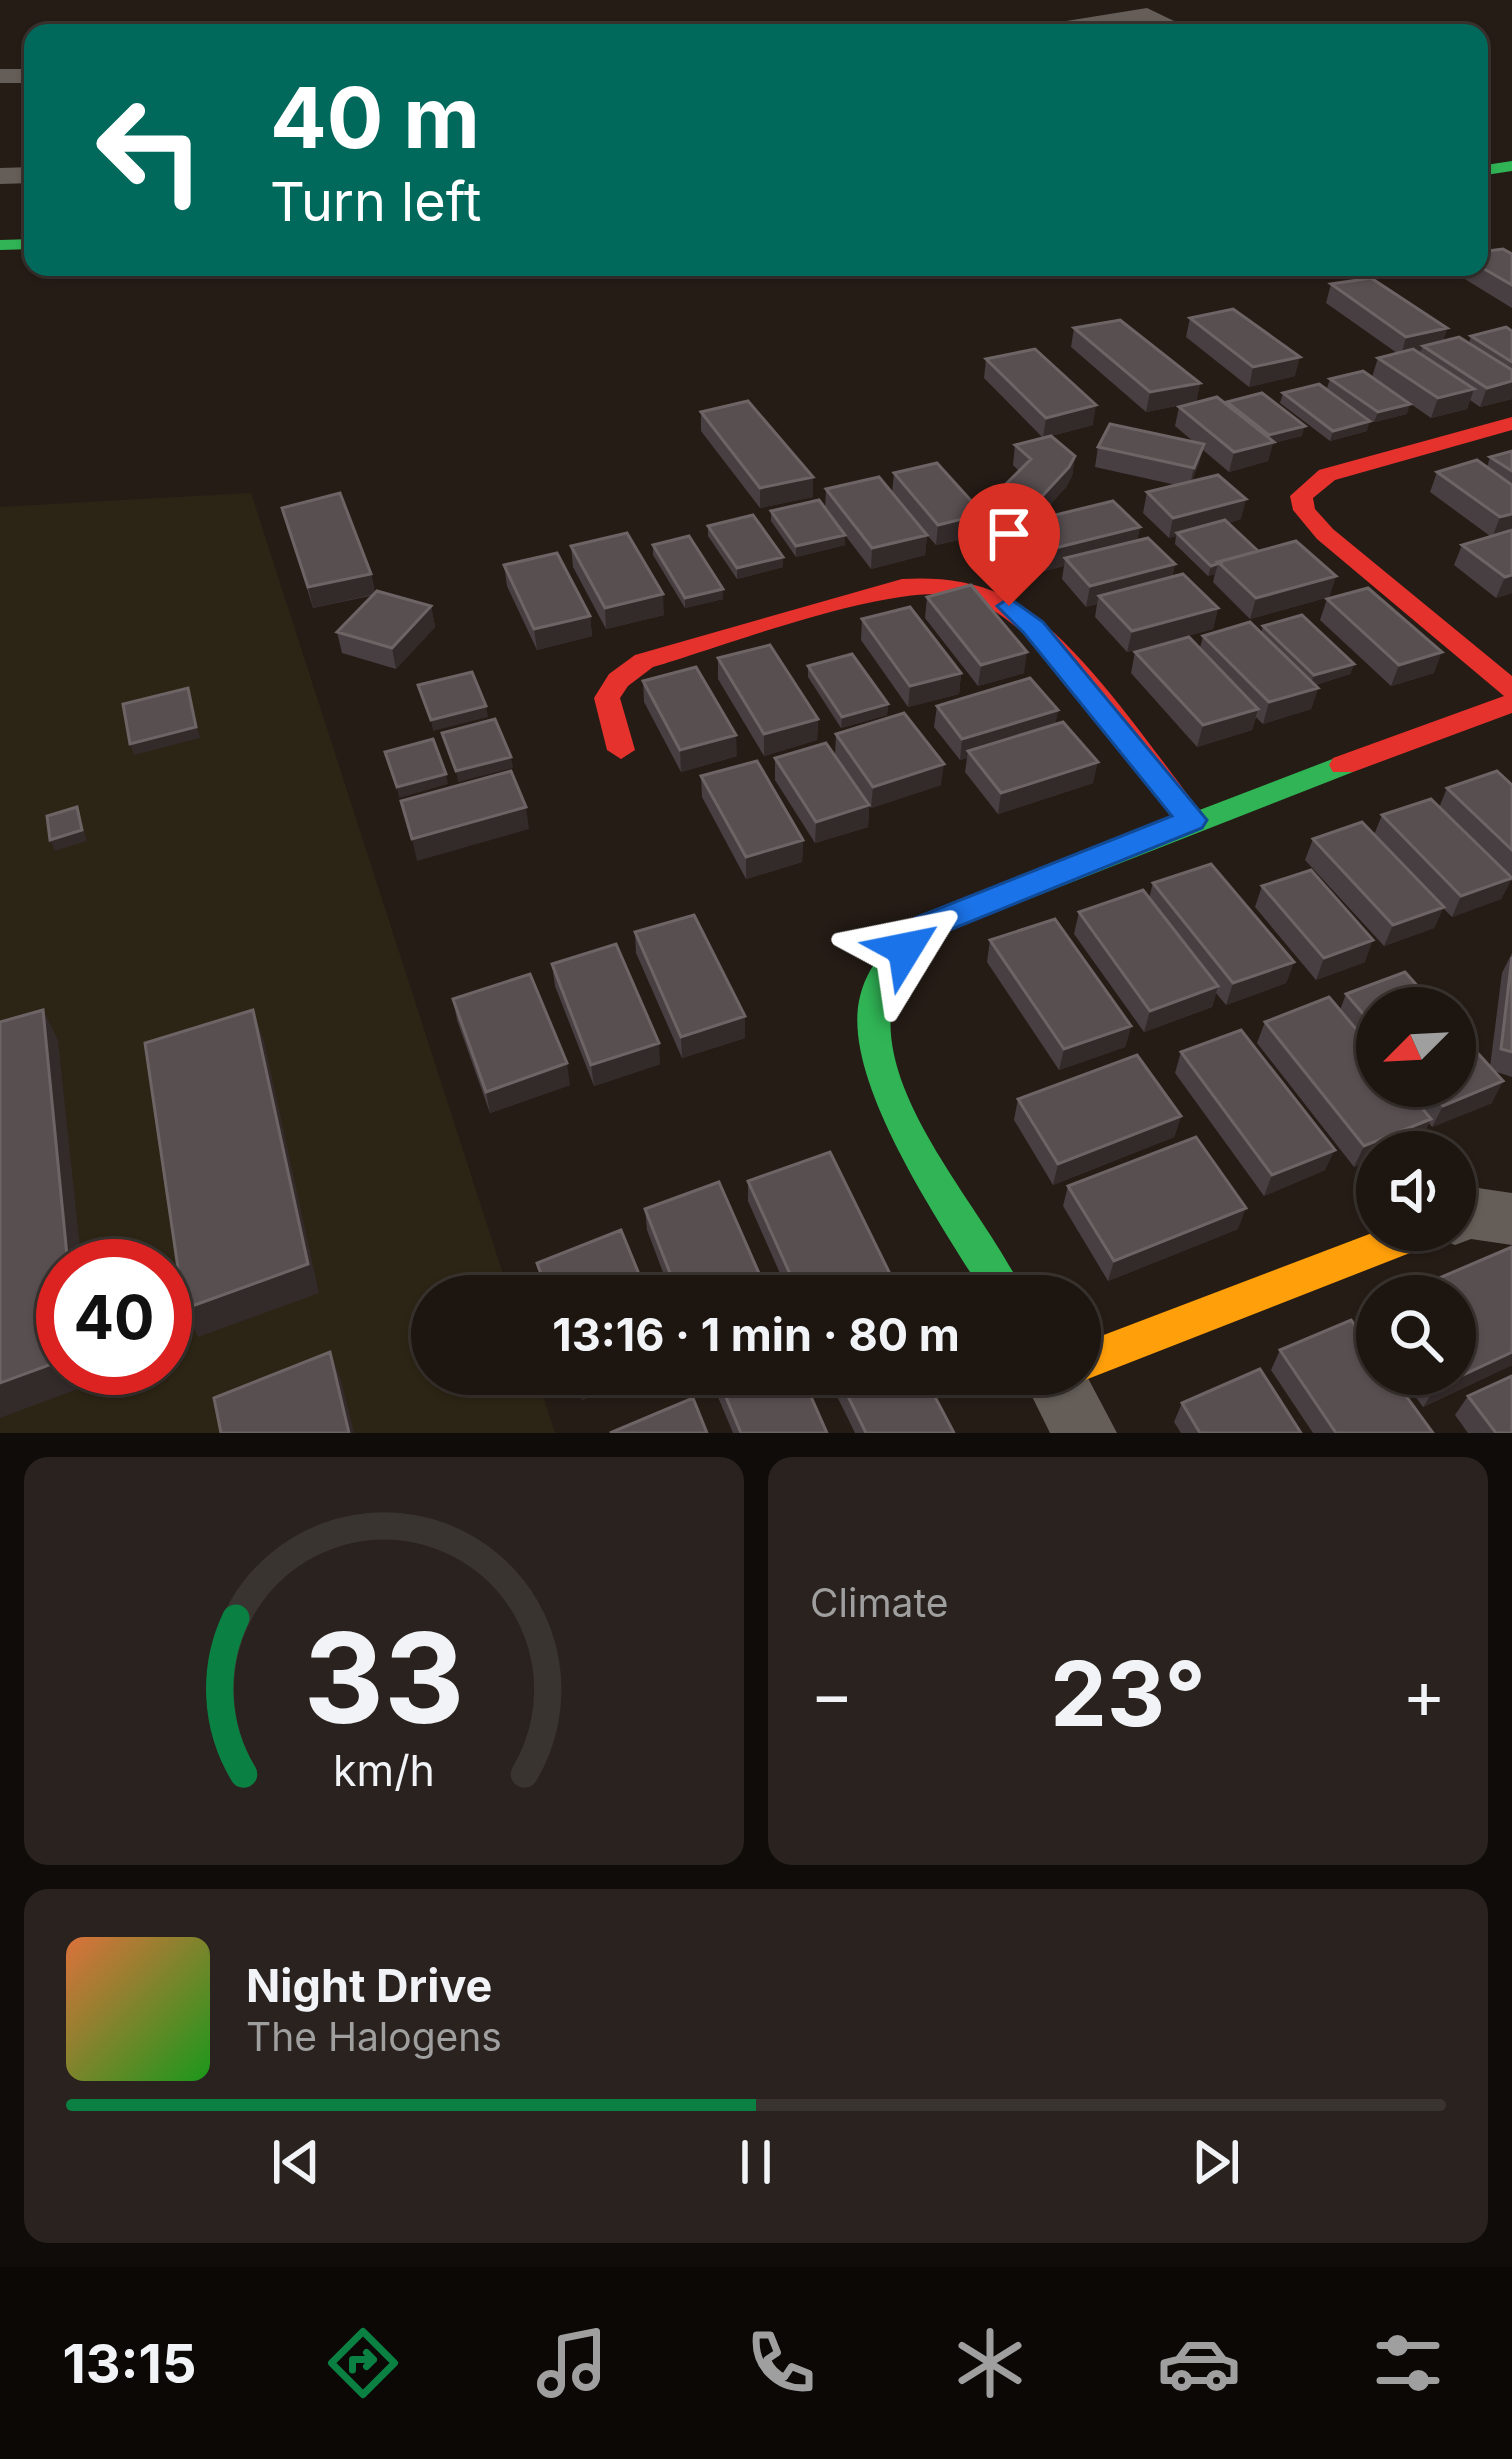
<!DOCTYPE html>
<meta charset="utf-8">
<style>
:root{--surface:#1c1510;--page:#29221e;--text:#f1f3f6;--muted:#a09f9f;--line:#3a3430;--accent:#0b8043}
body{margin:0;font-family:Inter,sans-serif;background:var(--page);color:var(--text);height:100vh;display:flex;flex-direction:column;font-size:45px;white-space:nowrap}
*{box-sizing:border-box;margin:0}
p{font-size:39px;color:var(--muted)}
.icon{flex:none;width:66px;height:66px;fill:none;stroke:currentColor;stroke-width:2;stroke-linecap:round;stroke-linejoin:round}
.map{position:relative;height:1433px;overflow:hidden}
.sheet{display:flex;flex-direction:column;gap:24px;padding:24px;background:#0f0c09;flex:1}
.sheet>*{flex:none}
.top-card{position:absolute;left:24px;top:24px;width:1464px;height:252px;border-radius:24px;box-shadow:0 3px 9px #0004,0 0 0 3px var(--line);background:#00695c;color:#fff;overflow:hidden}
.needle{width:78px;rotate:246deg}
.fabs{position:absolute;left:1356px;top:987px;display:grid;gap:24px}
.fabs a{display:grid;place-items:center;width:120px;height:120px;border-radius:50%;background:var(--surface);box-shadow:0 3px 9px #0004,0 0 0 3px var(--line);font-size:60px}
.speed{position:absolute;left:36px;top:1239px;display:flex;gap:24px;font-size:60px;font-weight:700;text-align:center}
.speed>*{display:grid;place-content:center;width:156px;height:156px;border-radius:50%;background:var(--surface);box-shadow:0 3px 9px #0004,0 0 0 3px var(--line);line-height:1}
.speed .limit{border:18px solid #d22;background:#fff;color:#111}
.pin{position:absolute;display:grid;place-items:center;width:102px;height:102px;color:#fff;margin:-123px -51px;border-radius:50% 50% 50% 0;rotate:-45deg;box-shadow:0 0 12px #0007}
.pin .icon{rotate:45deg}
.me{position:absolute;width:132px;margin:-66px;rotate:55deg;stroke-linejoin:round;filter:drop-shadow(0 0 9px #0008)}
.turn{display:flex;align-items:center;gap:42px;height:252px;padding:0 48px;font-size:54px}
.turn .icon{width:156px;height:156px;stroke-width:2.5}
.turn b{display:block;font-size:84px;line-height:102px}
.big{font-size:90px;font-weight:700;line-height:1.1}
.sheet .tile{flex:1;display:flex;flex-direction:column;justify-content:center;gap:18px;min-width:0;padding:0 42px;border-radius:24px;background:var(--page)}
.sheet .dial{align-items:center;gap:0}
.dial svg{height:312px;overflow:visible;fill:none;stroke:var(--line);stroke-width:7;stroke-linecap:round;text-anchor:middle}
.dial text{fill:var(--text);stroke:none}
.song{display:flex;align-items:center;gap:36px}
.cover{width:144px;height:144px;border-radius:18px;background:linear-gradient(135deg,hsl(20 70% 55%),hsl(120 70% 35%))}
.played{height:12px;border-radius:6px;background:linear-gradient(90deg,var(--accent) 50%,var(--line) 50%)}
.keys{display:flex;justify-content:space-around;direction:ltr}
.heat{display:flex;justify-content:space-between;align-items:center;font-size:66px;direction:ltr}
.sheet .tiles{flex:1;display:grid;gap:24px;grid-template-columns:1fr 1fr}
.tile:last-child{grid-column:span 2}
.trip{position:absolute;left:411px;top:1275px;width:690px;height:120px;border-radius:60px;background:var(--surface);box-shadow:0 3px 9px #0004,0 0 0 3px var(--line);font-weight:700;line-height:120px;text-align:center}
.tabs{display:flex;height:192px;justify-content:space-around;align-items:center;background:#0b0806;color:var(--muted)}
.tabs .icon{width:84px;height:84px}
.tabs .selected{color:var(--accent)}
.tabs b{font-size:54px;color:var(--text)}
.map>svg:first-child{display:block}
</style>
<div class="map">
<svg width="1512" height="1433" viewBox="0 0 1512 1433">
<rect width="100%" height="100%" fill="#261c16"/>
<path fill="#2c2515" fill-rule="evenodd" d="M251,493L510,1296H432V1374H536L555,1433H0V507ZM63,1266H165V1368H63Z"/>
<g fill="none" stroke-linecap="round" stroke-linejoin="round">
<path fill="#645d58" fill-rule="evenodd" d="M1147,8L1199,33H1171L1144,21L1068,33H1018L1029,27Z
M0,69H33V83H0Z
M33,167V183L0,184V168Z
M1471,1187L1512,1193V1245L1471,1239L1455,1245L1435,1237L1431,1230H1455V1193Z
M1080,1363L1117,1433H1050L1021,1374H1080Z"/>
<path fill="#30b455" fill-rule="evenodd" d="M1512,161V171L1479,176V166Z
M33,239V249L0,250V240Z
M1343,755L1357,765L1353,772L937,935C925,948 907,961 900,977C854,1080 987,1208 1025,1296H985C943,1227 843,1084 859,1001C866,965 890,943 915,919Z"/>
<path fill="#ff9f0a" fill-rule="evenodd" d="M1380,1230H1443L1438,1242L1080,1382L1066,1377L1080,1374V1344Z"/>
<path fill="#e5322d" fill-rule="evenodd" d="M1512,417V430L1335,480L1313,498L1315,509L1333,529L1512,676V713L1353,772H1333L1329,765L1333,758L1504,696L1317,539L1293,510L1290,496L1319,470Z
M902,579C936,577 971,580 1002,595C1073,629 1152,750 1202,813L1207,820L1202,827H1182C1133,764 1040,618 964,597C898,579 725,646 653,667L628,686L620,698L635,750L621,759L607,750L594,698L609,674L635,655Z"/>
</g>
<path fill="#473f42" d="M1479,252L1512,254V308L1455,273L1457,267H1479Z
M1331,284L1447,328L1443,341L1469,343L1471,336L1512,331V399L1480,407L1470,400L1467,409L1431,418L1372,377L1378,358L1397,353L1326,303Z
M1190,318L1295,376L1249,387L1186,337Z
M1074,328L1200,383L1196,402L1146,412L1071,347Z
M986,359L1093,425L1051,436L1075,456L1072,476L1066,487L1036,520L1140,527L1137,540L1175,564L1172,577L1218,608L1213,629L1127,652L1095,617L1097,604L1086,607L1062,579L1064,566L1044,571L1020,544L1022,523H1025L996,512L998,492L1019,471L1013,465L1015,445L1043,438L984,378Z
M1330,379L1407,414L1374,422L1327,388Z
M1283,393L1367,431L1330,441L1280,403Z
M1227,402L1302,436L1273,443L1268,461L1229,472L1203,450L1192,481L1241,519L1228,523L1258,551L1336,576L1329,597L1250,619L1213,582L1215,574L1208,576L1175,544L1176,536L1169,538L1143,513L1147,492L1176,485L1095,467L1098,447L1194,442L1175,426L1179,407L1226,404Z
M701,412L813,497L760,508L701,431Z
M1512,451V593L1496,598L1454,565L1462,545L1490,536L1430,492L1437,472L1487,467L1490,457Z
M894,473L981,535L936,545L927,535L925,555L871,569L845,535V545L796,557L771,521V511L825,509L826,489L892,493Z
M282,508L371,574L375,593L431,606L435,627L396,669L342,653L337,632L374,595L313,608Z
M708,526L783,567L737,579L708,536Z
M653,545L723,599L685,608L653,555Z
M571,546L664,615L606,629L573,567Z
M504,565L590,616L592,636L537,650L507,586Z
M927,597L1024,673L978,686L925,618Z
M1327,599L1434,673L1391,686L1320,620Z
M862,619L961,673L959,694L908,707L861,640Z
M1263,626L1354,664L1350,674L1315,685L1318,688L1311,709L1263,724L1256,717L1252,730L1197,747L1131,673L1135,652L1200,648L1203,636L1261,633Z
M718,658L818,719L817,740L764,756L718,679Z
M808,666L888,704L887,715L841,728L808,677Z
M643,681L737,756L681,772L644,702Z
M937,706L1058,710L1055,724L1093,783L998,814L965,772L967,758L960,760L934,727Z
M836,734L941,785L871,808L869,805L868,827L815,843L775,780V758L835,755Z
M701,776L803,840L802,862L746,879L702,797Z
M1512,785V881L1511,880L1501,899L1452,917L1443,908L1434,928L1384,946L1305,860L1313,839L1374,835L1382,815L1439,808L1447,788Z
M1153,883L1294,962L1286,983L1226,1005L1216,993L1212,1007L1144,1032L1074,934L1079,912L1149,898Z
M1262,886L1365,962L1316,980L1255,907Z
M635,932L745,1038L682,1058L636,953Z
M990,940L1131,1026L1125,1047L1059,1070L987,962Z
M1512,953V1077L1494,1071L1492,1103L1432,1127L1429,1123L1421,1139L1354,1167L1257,1043L1265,1022L1340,1010L1346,994L1377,1008V1086H1455L1490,1067L1502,973Z
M552,964L660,1064L594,1086L555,986Z
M453,999L570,1085L490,1113L457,1020Z
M1181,1052L1325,1170L1264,1196L1175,1073Z
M1018,1099L1181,1116L1174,1137L1053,1185L1014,1120Z
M748,1181L893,1280L891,1296H790L748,1201Z
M1068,1186L1238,1229L1108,1281L1063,1206Z
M645,1209L769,1296H672L647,1230Z
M1512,1247V1365L1423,1407L1399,1374H1455Z
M537,1263L648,1296H545Z
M1377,1305V1344L1363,1326L1374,1306Z
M1280,1350L1433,1433H1313L1271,1370Z
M573,1374H646L582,1400Z
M832,1374H923L954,1433H855L831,1384Z
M718,1378L827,1433H733L718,1397Z
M1468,1396L1512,1433H1468L1455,1415Z
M1182,1403L1301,1433H1181L1174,1422Z"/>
<path fill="#332a2a" d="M1447,328L1441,347L1423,346L1421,351L1401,356L1406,337Z
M1300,357L1295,376L1249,387L1253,367Z
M1512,381V399L1480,407L1487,388Z
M1200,383L1196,402L1146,412L1150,392Z
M1474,389L1467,409L1431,418L1438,398Z
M1410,404L1407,414L1374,422L1378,412Z
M1096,405L1093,425L1043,438L1046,418Z
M1370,421L1367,431L1330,441L1333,431Z
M1305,426L1302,436L1273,443L1268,461L1229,472L1234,452L1266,444L1269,435Z
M1204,444L1199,464L1189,488L1194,468Z
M1075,456L1072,476L1066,487L1031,525L1034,505Z
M813,477V497L760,508V488Z
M1246,499L1241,519L1179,535L1177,533L1176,536L1169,538L1173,518Z
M983,514L981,535L936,545L938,525Z
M1512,514V532L1492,538L1500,517Z
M1140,527L1135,548L1065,558L1064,566L1044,571L1047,550Z
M845,535V545L796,557V546Z
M927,535L925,555L871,569L872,548Z
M783,557V567L737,579V568Z
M1175,564L1170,584L1099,596L1097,604L1086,607L1090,586Z
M1218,564L1215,574L1208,576L1211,566Z
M371,574L375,594L313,608L308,587Z
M1512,575V593L1496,598L1505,577Z
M1336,576L1329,597L1250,619L1256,598Z
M723,589V599L685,608V598Z
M663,594L664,615L606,629L605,608Z
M431,606L435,627L396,669L392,648Z
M1218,608L1213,629L1127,652L1132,631Z
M590,616L592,636L537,650L534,629Z
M1027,652L1024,673L978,686L981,665Z
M1442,652L1434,673L1391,686L1399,665Z
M1354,664L1350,674L1310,686L1314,675Z
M961,673L959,694L908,707L910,686Z
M188,688L200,738L134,755L130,744Z
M1318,688L1311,709L1263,724L1269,702Z
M888,704L887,715L841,728L842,717Z
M486,706L488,717L433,731L431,720Z
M1258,709L1252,730L1197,747L1203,725Z
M1058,710L1054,731L968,751L967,758L960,760L962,739Z
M818,719L817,740L764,756V734Z
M736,735L737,756L681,772L680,750Z
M511,757L513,768L458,782L456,771Z
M1098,762L1093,783L998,814L1001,793Z
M944,764L941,785L871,808L873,787Z
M446,774L448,784L399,798L397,787Z
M869,805L868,827L815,843L816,822Z
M77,807L87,841L55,851L50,840Z
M526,807L529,829L417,861L412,839Z
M803,840L802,862L746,879V857Z
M1512,878L1501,899L1452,917L1461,896Z
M1444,907L1434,928L1384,946L1393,925Z
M1373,940L1365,962L1316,980L1324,958Z
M1294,962L1286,983L1226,1005L1233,983Z
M1218,986L1212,1007L1144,1032L1150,1011Z
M43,1010L58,1040L82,1266H68Z
M253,1010L264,1041L319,1293L198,1337L184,1309Z
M745,1016V1038L682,1058L681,1037Z
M1131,1026L1125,1047L1059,1070L1064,1049Z
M659,1043L660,1064L594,1086L591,1065Z
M567,1063L570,1085L490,1113L486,1092Z
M1503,1081L1492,1103L1432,1127L1443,1106Z
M1181,1116L1174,1137L1053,1185L1058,1164Z
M1431,1119L1421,1139L1391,1152H1377V1158L1354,1167L1364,1146Z
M1335,1150L1325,1170L1264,1196L1272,1175Z
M1246,1208L1238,1229L1108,1281L1114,1261Z
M893,1280L891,1296H854Z
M330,1352L341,1380L354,1433H349Z
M1512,1352V1365L1423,1407L1435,1388Z
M63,1360V1368H92L94,1383L0,1418V1383Z
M596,1374H646L582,1400L579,1381Z"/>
<path fill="#584f51" stroke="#6d6465" stroke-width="3" d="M1503,249L1512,254V285L1479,266V252Z
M1371,278L1447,328L1406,337L1331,284Z
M1233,309L1300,357L1253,367L1190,318Z
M1120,320L1200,383L1150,392L1074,328Z
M1506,327L1512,331V362L1471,336Z
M1459,337L1512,370V381L1487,388L1423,346Z
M1035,349L1096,405L1046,418L986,359Z
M1413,349L1474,389L1438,398L1378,358Z
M1363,371L1410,404L1378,412L1330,379Z
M1319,384L1370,421L1333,431L1283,393Z
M1262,393L1305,426L1269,435L1227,402Z
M1217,397L1274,442L1234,452L1179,407Z
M748,401L813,477L760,488L701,412Z
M1110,424L1204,444L1194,468L1098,447Z
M1051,436L1075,456L1069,467L1034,505L998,492L1031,459L1015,445Z
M1512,451V471L1490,457Z
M1477,460L1512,485V514L1500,517L1437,472Z
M937,463L983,514L938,525L894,473Z
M1218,475L1246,499L1173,518L1147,492Z
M879,477L927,535L872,548L826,489Z
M340,493L371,574L308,587L282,508Z
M819,500L845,535L796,546L771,511Z
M1113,501L1140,527L1047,550L1022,523Z
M753,515L783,557L737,568L708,526Z
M1225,520L1258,551L1218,562L1220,563L1211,566L1177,533Z
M1512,530V575L1505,577L1462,545Z
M627,533L663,594L605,608L571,546Z
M689,536L723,589L685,598L653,545Z
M1148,538L1175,564L1090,586L1065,558Z
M1296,541L1336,576L1256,598L1218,562Z
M557,553L590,616L534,629L504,565Z
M1183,574L1218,608L1132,631L1099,596Z
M971,585L1027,652L981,665L927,597Z
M1368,588L1442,652L1399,665L1327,599Z
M377,591L431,606L392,648L337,632Z
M910,607L961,673L910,686L862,619Z
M1302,615L1354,664L1314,675L1263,626Z
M1250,622L1318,688L1269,702L1203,636Z
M1189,637L1258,709L1203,725L1135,652Z
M770,645L818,719L764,734L718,658Z
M852,654L888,704L842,717L808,666Z
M696,667L736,735L680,750L643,681Z
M472,672L486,706L431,720L418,685Z
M1030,678L1058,710L962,739L937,706Z
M188,688L196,727L130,744L123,704Z
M904,713L944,764L873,787L836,734Z
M495,719L511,757L456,771L442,733Z
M1063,722L1098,762L1001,793L968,751Z
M433,739L446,774L397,787L385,752Z
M826,743L869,805L816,822L775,758Z
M757,761L803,840L746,857L701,776Z
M511,771L526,807L412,839L401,801Z
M1497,771L1512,785V850L1447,788Z
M1431,799L1512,878L1461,896L1382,815Z
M77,807L82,830L50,840L47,816Z
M1362,822L1444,907L1393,925L1313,839Z
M1211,864L1294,962L1233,983L1153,883Z
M1311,870L1373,940L1324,958L1262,886Z
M1143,890L1218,986L1150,1011L1079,912Z
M694,915L745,1016L681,1037L635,932Z
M1055,919L1131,1026L1064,1049L990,940Z
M616,944L659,1043L591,1065L552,964Z
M1512,957V1052L1501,1049Z
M1405,972L1437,1008H1377V1030L1346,994Z
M530,974L567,1063L486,1092L453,999Z
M1329,997L1377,1054V1086H1404L1431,1119L1364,1146L1265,1022Z
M43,1010L68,1266H63V1360L0,1383V1022Z
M253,1010L308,1264L184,1309L145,1043Z
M1455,1028L1503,1081L1443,1106L1426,1086H1455Z
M1241,1030L1335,1150L1272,1175L1181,1052Z
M1137,1055L1181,1116L1058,1164L1018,1099Z
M1196,1137L1246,1208L1114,1261L1068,1186Z
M830,1152L893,1280L854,1296H800L748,1181Z
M719,1182L769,1296H679L645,1209Z
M621,1230L648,1296H549L537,1263Z
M1512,1247V1352L1435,1388L1425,1374H1455V1296H1397Z
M1351,1320L1377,1355V1374H1390L1433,1433H1336L1280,1350Z
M330,1352L349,1433H221L214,1398Z
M1260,1369L1301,1433H1200L1182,1403Z
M576,1374H596L579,1381Z
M726,1374H801L827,1433H741L718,1378Z
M837,1374H923L954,1433H866Z
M1512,1376V1433H1496L1468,1396Z
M693,1398L707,1433H610Z"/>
<path fill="#1a73e8" stroke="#114b97" stroke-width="3" d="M1009,598L1043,622L1207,820L1202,828L937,935L917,957L905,961L889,949L915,918L1172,816L1024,633L997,606Z"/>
</svg>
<div class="fabs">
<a><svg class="needle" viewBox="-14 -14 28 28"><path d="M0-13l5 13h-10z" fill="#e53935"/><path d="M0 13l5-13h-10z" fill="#a09f9f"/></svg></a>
<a><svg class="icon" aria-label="sound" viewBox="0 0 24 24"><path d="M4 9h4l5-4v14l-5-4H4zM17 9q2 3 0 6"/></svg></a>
<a><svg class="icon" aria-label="search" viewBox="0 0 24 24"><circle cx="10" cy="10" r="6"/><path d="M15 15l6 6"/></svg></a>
</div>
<div class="speed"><div class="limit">40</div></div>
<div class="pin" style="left:1009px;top:606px;background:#d93025"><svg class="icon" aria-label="arrive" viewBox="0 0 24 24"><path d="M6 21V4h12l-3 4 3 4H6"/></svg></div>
<svg class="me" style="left:905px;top:949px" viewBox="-20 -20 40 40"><path d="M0-17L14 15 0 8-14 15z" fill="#1a73e8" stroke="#fff" stroke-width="4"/></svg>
<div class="trip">13:16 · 1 min · 80 m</div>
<div class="top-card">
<div class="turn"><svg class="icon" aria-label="left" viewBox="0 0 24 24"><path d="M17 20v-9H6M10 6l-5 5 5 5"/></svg><div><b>40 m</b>Turn left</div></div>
</div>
</div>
<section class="sheet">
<div class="tiles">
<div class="tile dial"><svg viewBox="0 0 100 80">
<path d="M14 69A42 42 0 1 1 86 69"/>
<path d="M14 69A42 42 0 0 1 12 29" stroke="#0b8043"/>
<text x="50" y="56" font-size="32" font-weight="700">33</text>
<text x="50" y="72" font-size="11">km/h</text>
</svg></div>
<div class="tile"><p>Climate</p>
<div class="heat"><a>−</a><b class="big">23°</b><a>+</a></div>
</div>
<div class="tile">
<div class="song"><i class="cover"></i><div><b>Night Drive</b><p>The Halogens</p></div></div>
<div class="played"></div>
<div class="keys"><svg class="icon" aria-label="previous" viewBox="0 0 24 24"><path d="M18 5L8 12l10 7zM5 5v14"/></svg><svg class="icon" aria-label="pause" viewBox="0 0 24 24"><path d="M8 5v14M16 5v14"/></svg><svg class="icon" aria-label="next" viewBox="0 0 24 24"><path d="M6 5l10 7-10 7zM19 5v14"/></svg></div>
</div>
</div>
</section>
<nav class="tabs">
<b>13:15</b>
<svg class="icon selected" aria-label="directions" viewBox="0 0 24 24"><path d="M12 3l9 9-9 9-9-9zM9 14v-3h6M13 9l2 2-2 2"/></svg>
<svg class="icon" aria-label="music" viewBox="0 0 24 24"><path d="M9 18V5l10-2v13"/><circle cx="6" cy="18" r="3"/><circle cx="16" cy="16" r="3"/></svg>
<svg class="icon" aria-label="phone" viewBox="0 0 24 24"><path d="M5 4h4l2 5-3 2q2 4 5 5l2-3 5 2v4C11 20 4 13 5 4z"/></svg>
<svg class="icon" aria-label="climate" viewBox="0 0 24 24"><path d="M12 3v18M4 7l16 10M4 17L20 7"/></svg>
<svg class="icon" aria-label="car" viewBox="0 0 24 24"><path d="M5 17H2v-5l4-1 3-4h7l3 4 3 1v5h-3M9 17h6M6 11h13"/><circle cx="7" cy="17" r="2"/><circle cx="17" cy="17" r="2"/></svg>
<svg class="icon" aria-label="filters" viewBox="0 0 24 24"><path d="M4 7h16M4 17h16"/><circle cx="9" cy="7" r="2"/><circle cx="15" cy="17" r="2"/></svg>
</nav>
